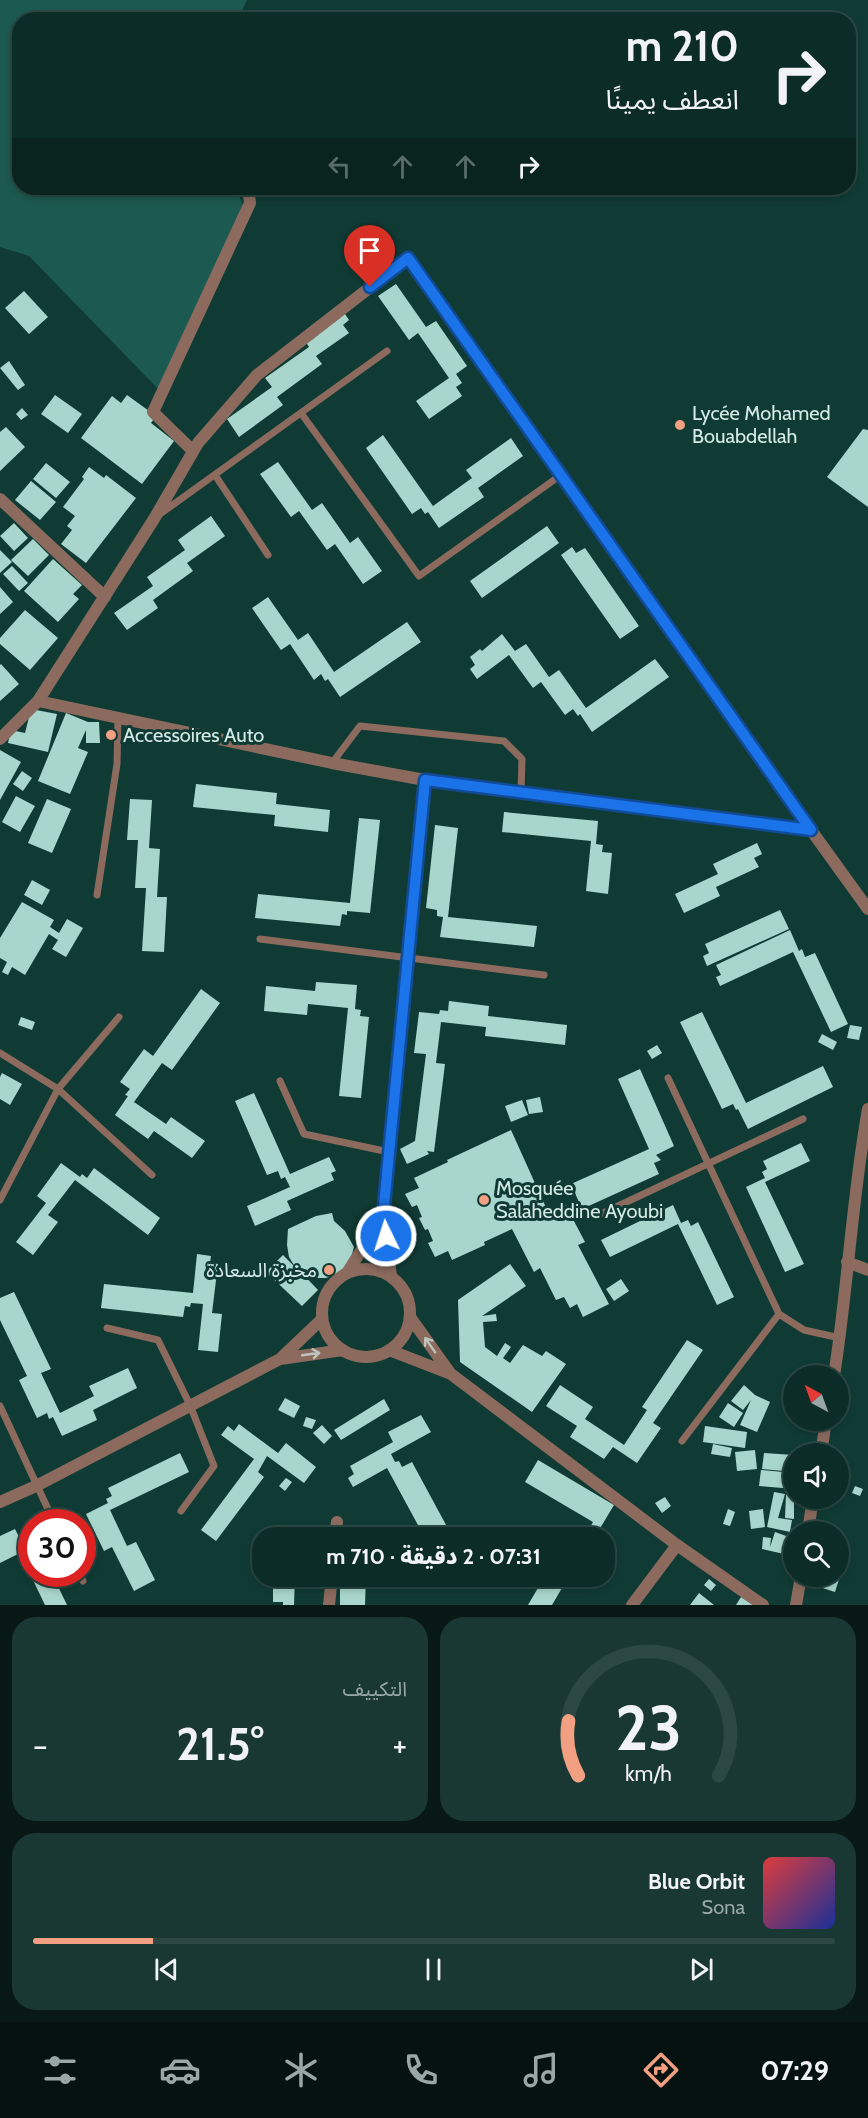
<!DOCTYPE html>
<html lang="ar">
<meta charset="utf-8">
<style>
:root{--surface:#0c2c27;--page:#1a3833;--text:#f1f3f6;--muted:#9aa7a7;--line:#2c4844;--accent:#f2a081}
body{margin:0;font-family:Cabin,"Noto Sans Arabic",sans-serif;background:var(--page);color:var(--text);direction:rtl;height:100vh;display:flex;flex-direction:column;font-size:22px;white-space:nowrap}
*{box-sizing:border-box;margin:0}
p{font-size:20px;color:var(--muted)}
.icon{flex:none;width:33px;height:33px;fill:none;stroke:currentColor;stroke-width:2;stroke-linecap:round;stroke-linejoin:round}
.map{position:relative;height:1605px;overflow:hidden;direction:ltr}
.side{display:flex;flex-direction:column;gap:12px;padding:12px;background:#071815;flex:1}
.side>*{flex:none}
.top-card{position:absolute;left:12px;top:12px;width:844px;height:183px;border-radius:24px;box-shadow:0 3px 9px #0003,0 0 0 2px var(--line);direction:rtl;background:#0c2c27;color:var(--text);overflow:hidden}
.needle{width:39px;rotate:319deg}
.fabs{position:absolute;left:783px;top:1365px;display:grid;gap:12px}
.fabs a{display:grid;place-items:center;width:66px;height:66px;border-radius:50%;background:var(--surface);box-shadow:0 3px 9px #0003,0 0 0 2px var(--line);font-size:30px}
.speed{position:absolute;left:18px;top:1509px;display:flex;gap:12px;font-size:30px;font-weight:700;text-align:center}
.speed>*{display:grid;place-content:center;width:78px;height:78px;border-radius:50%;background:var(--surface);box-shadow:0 3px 9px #0003,0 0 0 2px var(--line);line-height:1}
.speed .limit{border:9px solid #d22;background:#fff;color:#111}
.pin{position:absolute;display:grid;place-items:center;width:51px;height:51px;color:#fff;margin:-62px -26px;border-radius:50% 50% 50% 0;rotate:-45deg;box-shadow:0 0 6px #0007}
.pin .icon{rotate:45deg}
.me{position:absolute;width:66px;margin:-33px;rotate:356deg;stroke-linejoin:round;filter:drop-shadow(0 0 4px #0008)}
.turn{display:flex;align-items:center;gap:21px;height:126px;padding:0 18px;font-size:27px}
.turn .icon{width:78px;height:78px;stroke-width:2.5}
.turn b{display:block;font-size:42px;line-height:51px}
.lanes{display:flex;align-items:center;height:57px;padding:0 18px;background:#0003;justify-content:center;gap:30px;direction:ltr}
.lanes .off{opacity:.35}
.big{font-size:45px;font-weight:800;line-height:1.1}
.side .tile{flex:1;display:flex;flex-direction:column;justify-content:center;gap:9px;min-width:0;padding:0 21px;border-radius:24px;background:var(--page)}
.side .dial{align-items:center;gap:0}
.dial svg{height:156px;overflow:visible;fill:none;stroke:var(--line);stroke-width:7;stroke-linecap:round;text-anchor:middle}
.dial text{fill:var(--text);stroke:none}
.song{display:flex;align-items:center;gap:18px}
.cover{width:72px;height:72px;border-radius:9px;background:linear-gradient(135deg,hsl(0 70% 55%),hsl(230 70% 35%))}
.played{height:6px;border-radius:3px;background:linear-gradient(90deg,var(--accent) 15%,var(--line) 15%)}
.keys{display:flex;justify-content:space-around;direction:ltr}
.heat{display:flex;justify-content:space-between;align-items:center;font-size:33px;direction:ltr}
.side .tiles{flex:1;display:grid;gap:12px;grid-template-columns:1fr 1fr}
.tile:last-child{grid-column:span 2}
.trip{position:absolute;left:252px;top:1527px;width:363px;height:60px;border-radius:24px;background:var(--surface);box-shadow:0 3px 9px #0003,0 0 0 2px var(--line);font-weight:800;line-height:60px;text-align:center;direction:rtl}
.menu{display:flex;height:96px;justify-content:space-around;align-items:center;background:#051210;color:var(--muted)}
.menu .icon{width:42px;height:42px}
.menu .active{color:var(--accent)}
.menu b{font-size:27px;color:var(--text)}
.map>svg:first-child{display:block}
</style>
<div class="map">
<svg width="868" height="1605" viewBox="0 0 868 1605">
<rect width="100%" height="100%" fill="#103b34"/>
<path fill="#1c5950" d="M0,0H247L238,19H121L112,13L108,19L20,20V188H235L249,217L165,396L29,256L0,247Z"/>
<path fill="#a9d6cc" d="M396,284L426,327L436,321L467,366L456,374L462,383L456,387L462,396L429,419L416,401L449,378L418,333L409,340L378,296Z
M24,291L48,317L29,334L5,308Z
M343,311L349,320L343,325L349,333L316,356L322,364L277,397L283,405L239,437L227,419L272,387L265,378L309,347L304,339Z
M9,361L25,385L18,390L0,368Z
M55,395L82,414L68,433L41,414Z
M127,395L156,416L151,423L174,441L142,484L81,438L112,396L121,403Z
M22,408L28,415L21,420L16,414Z
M6,427L25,447L0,471V432Z
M863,429L868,430V507L827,477Z
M383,435L433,506L472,478L466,470L511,438L523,456L478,488L484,497L439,528L428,512L425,514L421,508L412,514L366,448Z
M278,462L312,510L322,503L350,543L358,537L382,571L363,584L335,544L327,550L299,511L291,517L260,474Z
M46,463L70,482L56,498L33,479Z
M89,467L104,478L106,475L136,498L86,563L61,544L72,530L67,526L75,516L63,507L84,479L82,477Z
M31,481L56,502L40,520L15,500Z
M211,516L225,536L187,563L193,571L153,600L158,608L127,630L114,613L153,586L147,577L185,550L178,540Z
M14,523L28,538L14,551L0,536Z
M547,526L559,543L482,598L470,581Z
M33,539L49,555L28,576L11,560Z
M572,547L576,553L585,548L639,626L620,639L561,555Z
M0,550L12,562L0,573Z
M53,559L82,585L73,594L79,599L58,622L24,591Z
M12,566L28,583L19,591L3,574Z
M0,587L13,602L0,614Z
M268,597L298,640L308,633L334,672L407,622L421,642L340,697L328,679L325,681L321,674L314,680L290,644L281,650L252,608Z
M25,610L58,638L30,670L0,644V638Z
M502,634L515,651L526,644L549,677L559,670L586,708L655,659L669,677L592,732L580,714L578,716L573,709L565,715L541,682L533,688L509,655L477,679L470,669L475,665L470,657L480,649L482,651Z
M1,664L19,684L0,701V665Z
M31,709L57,714L48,752L8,743L11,730L25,733Z
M66,713L88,722H99L100,743H86V730L78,748L88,752L70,794L38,781Z
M0,750L21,762L0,800Z
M22,771L32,778L23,791L13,784Z
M196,784L277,793L276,804L330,810L328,832L274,826L275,815L193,807Z
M16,796L35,806L20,832L2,822Z
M47,799L71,809L52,853L28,843Z
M130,799L152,800L149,848L160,849L157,897H167L164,952L142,951L146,888H135L138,840H127Z
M504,812L598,821L596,844L603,845L602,852L612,853L608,894L586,891L591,841L502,832Z
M359,818L380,820L370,913L347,911V915L342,914L340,926L255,918L258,894L350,903Z
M435,825L458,828L448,917L537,926L534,947L440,937L443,917L437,916V910L426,908Z
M757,843L762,854L754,858L759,867L716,887L720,896L684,913L675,894L718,874L713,864Z
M32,880L50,890L42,905L24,895Z
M22,902L54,920L50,927L59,933L67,919L83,928L66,957L52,949L58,940L49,934L25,975L12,967L8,975L2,972L7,962L0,958V938Z
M780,910L789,929L707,966L703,956L709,953L705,944Z
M790,930L799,951L802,949L805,957L815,953L848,1024L831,1032L793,952L720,986L716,977L721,975L716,965Z
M316,982L357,985L355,1009L361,1010L360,1016L369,1017L361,1098L339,1096L348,1008L308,1004L307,1015L264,1011L266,986L315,991Z
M201,989L220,1003L172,1070L162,1063L134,1102L166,1124L171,1117L205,1141L192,1158L154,1131L148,1139L115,1115L128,1096L125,1095L130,1089L120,1082L144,1049L153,1056Z
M449,1001L489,1006L488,1016L567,1025L565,1045L485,1036L486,1027L441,1022L436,1063L445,1064L434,1152L427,1151L429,1154L407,1164L400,1149L415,1141L426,1054L414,1053L419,1012L439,1014L440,1010L448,1011Z
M702,1012L746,1103L823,1066L833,1087L748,1129L738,1109L736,1110L733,1104L722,1109L680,1022Z
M21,1017L35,1022L32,1030L18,1025Z
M850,1025L862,1027L859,1040L847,1038Z
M822,1034L837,1042L833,1050L818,1042Z
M657,1045L662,1053L652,1059L647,1051Z
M640,1069L674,1146L656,1155L661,1160L654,1163L659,1174L582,1209L571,1184L649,1149L618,1079Z
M2,1073L22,1084L10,1105L0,1099V1077Z
M254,1093L290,1174L329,1157L336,1171L331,1173L334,1180L287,1201L291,1210L255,1226L247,1206L290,1187L285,1177L281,1179L278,1171L267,1175L235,1101Z
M540,1097L543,1112L529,1114L526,1100Z
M522,1100L528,1115L511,1122L505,1106Z
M511,1130L548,1212L565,1204L585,1242L578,1245L609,1304L583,1317L577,1304L570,1308L564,1297L556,1300L540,1268L534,1272L512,1229L484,1242L485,1245L452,1260L448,1251L435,1257L428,1243L433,1241L428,1229L425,1230L419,1218L422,1217L417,1205L412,1207L405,1194L419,1188L414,1178L448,1162L447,1160Z
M801,1143L810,1161L765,1182L804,1264L785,1272L746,1187L765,1178L762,1172L767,1169L763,1161Z
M61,1163L80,1177L82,1174L87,1178L94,1168L160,1218L148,1235L75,1180L48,1215L58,1222L33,1255L16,1242L46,1203L37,1196Z
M673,1205L681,1223L688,1220L691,1226L698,1222L734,1297L717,1305L678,1224L610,1257L601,1240Z
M332,1213L334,1221L345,1231L354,1247L351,1258L345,1267L336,1274L326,1278H314L304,1274L296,1267L318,1290L302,1306L266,1272L283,1255L295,1267L289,1257L287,1245L288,1229L316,1216Z
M197,1254L211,1256L210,1263L218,1264L212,1313L222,1314L218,1352L198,1350L203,1304L191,1303L190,1307L185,1306L183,1317L101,1308L104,1284L193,1293Z
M510,1264L526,1286L482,1316L496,1314L497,1321L483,1322L485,1347L497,1356L505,1343L511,1347L503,1358L510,1363L523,1345L542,1356L546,1351L566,1364L532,1412L460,1362L458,1300Z
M621,1279L629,1291L614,1301L606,1289Z
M14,1292L51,1369L41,1373L60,1413L94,1396L89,1386L128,1368L137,1388L93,1410L97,1420L62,1436L53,1417L49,1419L47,1413L37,1418L19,1380L27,1376L0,1320V1298Z
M687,1340L703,1350L653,1423L661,1428L637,1463L613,1447L604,1459L570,1437L577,1426L546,1406L560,1385L593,1407L585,1419L624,1445L647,1410L642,1407Z
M744,1385L755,1395L770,1402L757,1432L740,1425L751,1400L743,1410L731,1401Z
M285,1398L300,1406L294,1418L278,1410Z
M384,1399L390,1410L341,1440L334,1430Z
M728,1403L743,1413L734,1427L719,1417Z
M421,1415L431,1432L391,1454L395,1462L399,1461L402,1467L412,1462L452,1536L450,1538H425L387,1468L353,1487L348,1478L354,1474L350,1466L393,1442L388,1432Z
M306,1417L316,1420L312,1429L303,1426Z
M239,1424L278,1453L286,1443L316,1467L304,1483L267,1456L258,1472L264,1477L216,1541L201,1530L254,1459L221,1435L228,1426L234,1431Z
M322,1425L332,1436L324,1444L313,1433Z
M705,1426L747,1432L745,1448L703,1442Z
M713,1444L732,1448L730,1457L711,1454Z
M755,1450L757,1469L737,1471L735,1452Z
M180,1453L189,1472L110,1510L127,1546L136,1542L155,1580L134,1591L112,1547L104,1551L86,1514L108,1503L106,1499L112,1496L108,1488Z
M764,1453L794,1455V1472L762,1469Z
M538,1460L614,1505L599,1530L607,1535L605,1538H584L593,1522L525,1482Z
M761,1470L794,1473V1489L759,1486Z
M286,1478L292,1482L285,1491L279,1486Z
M855,1486L863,1489L860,1496L852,1493Z
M774,1492L785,1494L778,1518L792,1520L790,1532L767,1527Z
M786,1494H794V1519L785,1518Z
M665,1497L671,1506L662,1513L655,1503Z
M728,1509L735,1512L730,1526L723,1524Z
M763,1509L765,1527L751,1529L749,1511Z
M15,1529L26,1551L30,1550L32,1553V1574H52L67,1605H45L20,1553L0,1563V1536Z
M775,1532L789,1537L784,1554L762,1549L763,1537L771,1538L770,1547Z
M838,1558L845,1560L835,1592L813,1585L816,1576H838Z
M273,1576H295L294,1605H283V1602H273Z
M340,1576H366L365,1605H340Z
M545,1576H569L552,1605H528Z
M709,1579L716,1585L711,1591L704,1585Z
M699,1593L714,1605H690Z
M741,1597L753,1605H736Z"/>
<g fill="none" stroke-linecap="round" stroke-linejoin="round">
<path stroke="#8c6b5e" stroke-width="7" d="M301,413L419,576L561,475
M215,475L268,555
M160,514L387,351
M332,763L360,726L504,741L522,759L521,793
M97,895L117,764L118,718
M260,939L544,975
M0,1053L58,1089L152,1175
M668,1078L779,1314L682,1441
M280,1081L304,1134L389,1152
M0,1200L58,1089L119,1017
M601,1214L803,1119
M779,1314L804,1330L840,1338
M107,1328L158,1340L190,1405L214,1466L181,1511
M0,1406L54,1522
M79,1574L83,1581"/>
<path stroke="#8c6b5e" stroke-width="12" d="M193,451L153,412L250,203L248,188
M0,499L105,597
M38,701L154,519L198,443L257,375L408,258L811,830
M0,739L38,701L332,763L425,780L811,830L868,909
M847,1262L868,1270
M347,1273L383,1216
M391,1276L383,1216L425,780
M280,1359L343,1350
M834,1376C848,1287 852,1197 868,1109
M821,1454L826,1420
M0,1502L36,1486L280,1359L322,1319
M808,1532L813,1498
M335,1538L337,1522
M329,1605L332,1576
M632,1605L677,1545
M796,1605L801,1576"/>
<path stroke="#8c6b5e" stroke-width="12" d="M322 1313a44 44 0 1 1 88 0a44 44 0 1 1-88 0Z
M410,1317L450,1373
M389,1350L451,1374L677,1545L763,1605"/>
</g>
<defs><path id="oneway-shaft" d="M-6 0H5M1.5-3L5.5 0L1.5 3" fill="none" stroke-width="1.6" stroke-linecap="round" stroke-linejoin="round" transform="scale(1.5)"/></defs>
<g stroke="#bec4bc">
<use href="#oneway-shaft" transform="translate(430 1345) rotate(-125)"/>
<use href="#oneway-shaft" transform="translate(311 1354) rotate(-8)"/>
</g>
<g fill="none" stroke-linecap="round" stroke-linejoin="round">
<defs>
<path id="route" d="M370,287L408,258L811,830L425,780L383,1216L386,1236"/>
</defs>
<use href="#route" stroke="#114b97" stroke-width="15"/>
<use href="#route" stroke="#1a73e8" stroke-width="10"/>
</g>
<g fill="#f2a081" stroke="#103b34" stroke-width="2">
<circle cx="680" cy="425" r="6"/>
<circle cx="111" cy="735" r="6"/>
<circle cx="484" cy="1200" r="6"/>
<circle cx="329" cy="1270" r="6"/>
</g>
<g text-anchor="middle" stroke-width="6" stroke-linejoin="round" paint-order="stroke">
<g font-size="20" fill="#d4eae5" stroke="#103b34" text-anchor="start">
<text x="692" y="420">Lycée Mohamed<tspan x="692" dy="23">Bouabdellah</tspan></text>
<text x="123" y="742">Accessoires Auto</text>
<text x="496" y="1195">Mosquée<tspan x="496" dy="23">Salaheddine Ayoubi</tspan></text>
<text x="317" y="1277" text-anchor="end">مخبزة السعادة</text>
</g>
</g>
</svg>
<div class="fabs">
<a><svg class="needle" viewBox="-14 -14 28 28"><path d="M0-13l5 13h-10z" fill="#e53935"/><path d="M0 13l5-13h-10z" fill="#9aa7a7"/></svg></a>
<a><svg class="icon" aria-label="sound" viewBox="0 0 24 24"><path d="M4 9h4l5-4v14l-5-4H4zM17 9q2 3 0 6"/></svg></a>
<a><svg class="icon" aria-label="search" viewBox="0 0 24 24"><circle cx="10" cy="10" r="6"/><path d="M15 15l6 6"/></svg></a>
</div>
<div class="speed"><div class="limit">30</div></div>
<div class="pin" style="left:370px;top:287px;background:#d93025"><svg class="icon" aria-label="arrive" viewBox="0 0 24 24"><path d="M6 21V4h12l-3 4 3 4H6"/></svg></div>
<svg class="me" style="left:386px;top:1236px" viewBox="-20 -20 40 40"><circle r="17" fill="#1a73e8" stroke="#fff" stroke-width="3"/><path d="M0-11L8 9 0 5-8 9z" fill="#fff"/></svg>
<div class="trip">07:31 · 2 دقيقة · 710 m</div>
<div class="top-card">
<div class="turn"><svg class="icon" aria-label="right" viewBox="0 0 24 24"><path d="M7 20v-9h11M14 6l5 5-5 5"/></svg><div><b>210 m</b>انعطف يمينًا</div></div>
<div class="lanes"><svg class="icon off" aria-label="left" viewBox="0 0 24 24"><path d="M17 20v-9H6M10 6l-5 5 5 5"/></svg><svg class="icon off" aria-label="ahead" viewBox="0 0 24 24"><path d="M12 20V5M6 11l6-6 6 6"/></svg><svg class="icon off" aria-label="ahead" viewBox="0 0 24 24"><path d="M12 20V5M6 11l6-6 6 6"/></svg><svg class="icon" aria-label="right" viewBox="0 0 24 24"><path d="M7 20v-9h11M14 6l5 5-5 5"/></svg></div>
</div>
</div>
<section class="side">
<div class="tiles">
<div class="tile dial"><svg viewBox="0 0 100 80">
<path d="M14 69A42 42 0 1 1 86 69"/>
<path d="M14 69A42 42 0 0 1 9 41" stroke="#f2a081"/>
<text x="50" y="56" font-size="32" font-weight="700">23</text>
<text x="50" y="72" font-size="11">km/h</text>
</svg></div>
<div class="tile"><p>التكييف</p>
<div class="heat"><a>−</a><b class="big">21.5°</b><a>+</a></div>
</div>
<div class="tile">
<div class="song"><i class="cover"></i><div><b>Blue Orbit</b><p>Sona</p></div></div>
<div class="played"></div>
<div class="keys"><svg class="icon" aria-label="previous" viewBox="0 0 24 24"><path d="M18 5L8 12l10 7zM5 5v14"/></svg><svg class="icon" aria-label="pause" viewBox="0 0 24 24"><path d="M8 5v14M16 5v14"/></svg><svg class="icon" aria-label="next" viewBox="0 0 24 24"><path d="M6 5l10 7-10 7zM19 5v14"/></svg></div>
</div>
</div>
</section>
<nav class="menu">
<b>07:29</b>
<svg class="icon active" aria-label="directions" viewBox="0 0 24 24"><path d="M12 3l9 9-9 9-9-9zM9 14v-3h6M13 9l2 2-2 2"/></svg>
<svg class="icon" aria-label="music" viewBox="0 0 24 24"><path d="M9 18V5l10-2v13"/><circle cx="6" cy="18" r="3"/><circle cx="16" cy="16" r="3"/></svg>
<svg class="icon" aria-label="phone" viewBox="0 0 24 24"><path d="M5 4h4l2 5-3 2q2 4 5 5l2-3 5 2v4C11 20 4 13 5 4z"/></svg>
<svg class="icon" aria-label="climate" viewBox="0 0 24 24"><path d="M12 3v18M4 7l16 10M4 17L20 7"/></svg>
<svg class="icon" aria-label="car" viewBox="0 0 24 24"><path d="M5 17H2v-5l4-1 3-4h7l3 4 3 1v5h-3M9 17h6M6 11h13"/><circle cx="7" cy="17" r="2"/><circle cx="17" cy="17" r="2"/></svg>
<svg class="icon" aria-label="filters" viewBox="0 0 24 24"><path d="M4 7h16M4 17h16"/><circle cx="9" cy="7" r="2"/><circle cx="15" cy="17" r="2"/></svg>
</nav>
